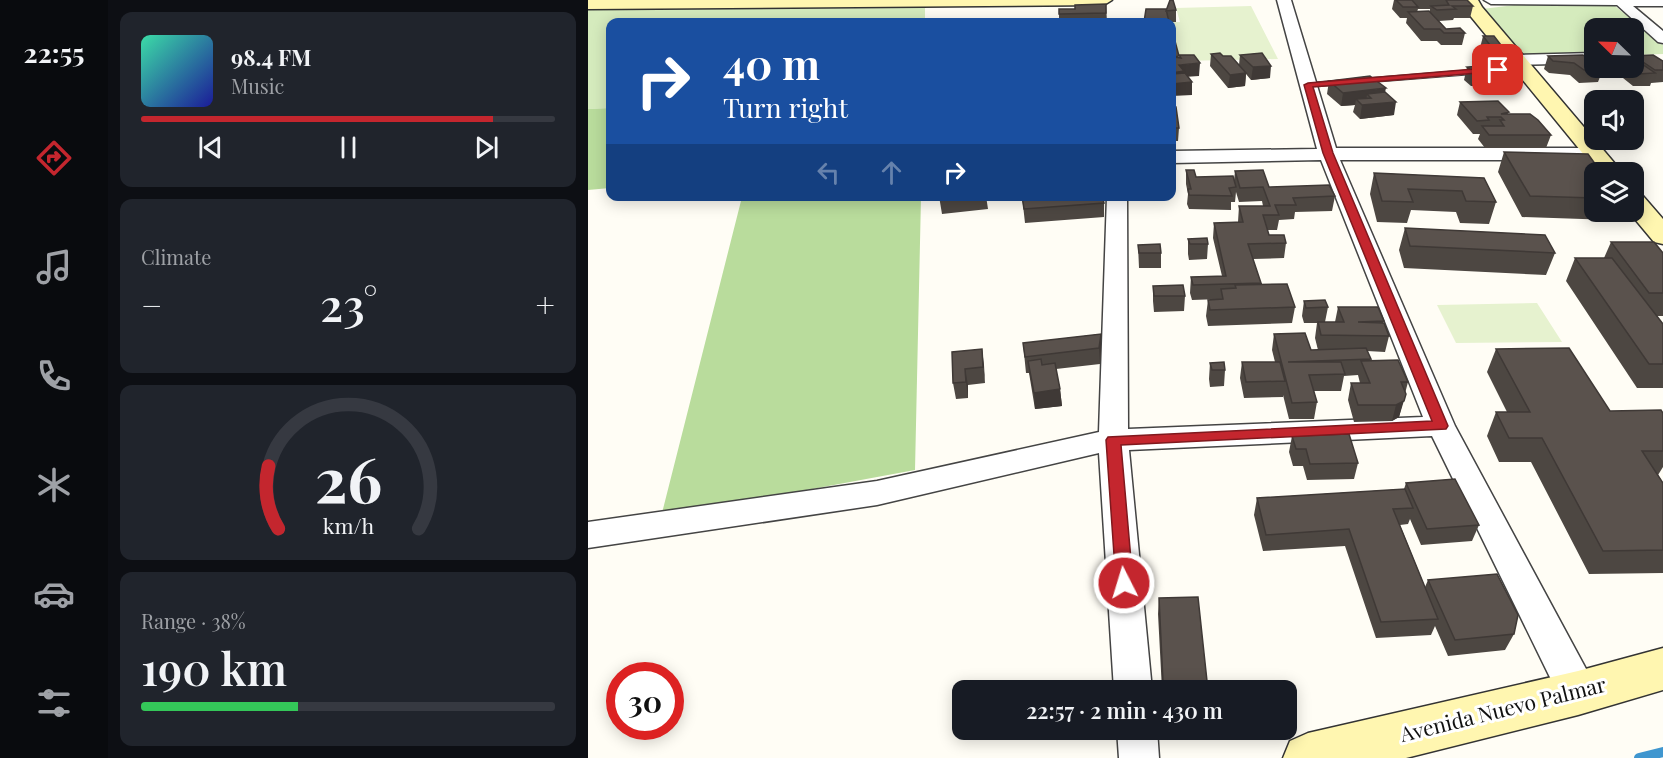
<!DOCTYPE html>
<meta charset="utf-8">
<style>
:root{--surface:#171b24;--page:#20242c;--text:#f1f3f6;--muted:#9ea1a6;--line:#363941;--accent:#c4262e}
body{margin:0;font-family:"Playfair Display",serif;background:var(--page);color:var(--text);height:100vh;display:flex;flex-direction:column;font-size:22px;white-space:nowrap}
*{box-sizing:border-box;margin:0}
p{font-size:20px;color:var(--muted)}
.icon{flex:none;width:33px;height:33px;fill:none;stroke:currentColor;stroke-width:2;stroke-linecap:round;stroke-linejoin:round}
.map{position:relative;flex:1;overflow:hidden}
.sheet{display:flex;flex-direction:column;gap:12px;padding:12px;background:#0d0f14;width:480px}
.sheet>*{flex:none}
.banner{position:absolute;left:18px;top:18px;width:570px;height:183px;border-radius:12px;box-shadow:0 3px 15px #0003;background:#1a4fa0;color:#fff;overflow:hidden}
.needle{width:39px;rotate:293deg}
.tools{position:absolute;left:996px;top:18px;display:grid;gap:12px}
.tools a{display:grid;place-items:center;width:60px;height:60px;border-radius:12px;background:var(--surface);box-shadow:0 3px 15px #0003;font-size:30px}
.speed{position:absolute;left:18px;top:662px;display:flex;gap:12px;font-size:30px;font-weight:700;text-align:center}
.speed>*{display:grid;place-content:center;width:78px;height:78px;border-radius:50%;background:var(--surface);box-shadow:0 3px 15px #0003;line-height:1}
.speed .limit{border:9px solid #d22;background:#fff;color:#111}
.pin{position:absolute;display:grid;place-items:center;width:51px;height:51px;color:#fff;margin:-26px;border-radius:12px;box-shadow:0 3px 9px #0006}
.me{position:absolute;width:66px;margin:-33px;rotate:355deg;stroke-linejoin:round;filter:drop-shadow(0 0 4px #0008)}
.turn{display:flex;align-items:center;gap:21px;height:126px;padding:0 18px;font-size:27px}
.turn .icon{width:78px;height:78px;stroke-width:2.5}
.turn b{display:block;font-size:42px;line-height:51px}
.lanes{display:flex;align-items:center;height:57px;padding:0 18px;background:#0003;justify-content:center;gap:30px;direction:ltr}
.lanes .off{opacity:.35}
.big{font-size:45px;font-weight:600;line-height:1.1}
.sheet .widget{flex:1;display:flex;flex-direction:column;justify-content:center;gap:9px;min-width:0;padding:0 21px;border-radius:12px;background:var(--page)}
.sheet .dial{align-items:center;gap:0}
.dial svg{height:156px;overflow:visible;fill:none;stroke:var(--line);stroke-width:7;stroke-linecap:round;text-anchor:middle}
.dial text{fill:var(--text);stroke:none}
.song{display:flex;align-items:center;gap:18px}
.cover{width:72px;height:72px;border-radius:9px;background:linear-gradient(135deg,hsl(160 70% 55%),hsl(240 70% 35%))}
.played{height:6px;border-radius:3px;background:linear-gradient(90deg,var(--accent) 85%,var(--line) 85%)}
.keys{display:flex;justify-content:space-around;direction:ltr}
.heat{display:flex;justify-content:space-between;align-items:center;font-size:33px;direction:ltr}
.charge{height:9px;border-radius:4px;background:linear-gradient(90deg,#34c759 38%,var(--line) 0)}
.trip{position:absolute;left:364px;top:680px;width:345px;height:60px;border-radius:12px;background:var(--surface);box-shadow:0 3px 15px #0003;font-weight:600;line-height:60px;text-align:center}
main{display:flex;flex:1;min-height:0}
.menu{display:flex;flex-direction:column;width:108px;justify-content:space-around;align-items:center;background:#090b0e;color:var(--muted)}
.menu .icon{width:42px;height:42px}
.menu .selected{color:var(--accent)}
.menu b{font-size:27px;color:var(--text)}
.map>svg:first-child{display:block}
</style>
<main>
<nav class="menu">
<b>22:55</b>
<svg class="icon selected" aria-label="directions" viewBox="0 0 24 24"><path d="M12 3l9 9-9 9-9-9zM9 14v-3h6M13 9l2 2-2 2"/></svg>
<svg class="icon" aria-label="music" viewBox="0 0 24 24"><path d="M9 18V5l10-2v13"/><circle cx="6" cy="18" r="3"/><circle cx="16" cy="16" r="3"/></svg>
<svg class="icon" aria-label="phone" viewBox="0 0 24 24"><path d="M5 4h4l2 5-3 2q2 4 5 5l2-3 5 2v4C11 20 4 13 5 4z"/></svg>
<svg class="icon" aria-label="climate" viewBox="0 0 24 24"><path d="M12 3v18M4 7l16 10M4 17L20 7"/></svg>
<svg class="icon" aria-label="car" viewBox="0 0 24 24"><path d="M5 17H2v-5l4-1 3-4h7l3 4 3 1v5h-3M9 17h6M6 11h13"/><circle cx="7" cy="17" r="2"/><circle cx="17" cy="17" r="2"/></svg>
<svg class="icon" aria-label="filters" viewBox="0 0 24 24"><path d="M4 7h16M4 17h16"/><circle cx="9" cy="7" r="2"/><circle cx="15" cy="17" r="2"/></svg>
</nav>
<section class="sheet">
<div class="widget">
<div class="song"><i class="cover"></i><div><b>98.4 FM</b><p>Music</p></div></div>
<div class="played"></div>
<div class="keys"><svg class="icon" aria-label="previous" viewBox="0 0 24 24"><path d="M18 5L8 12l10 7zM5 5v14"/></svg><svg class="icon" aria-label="pause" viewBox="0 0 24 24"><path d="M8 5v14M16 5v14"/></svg><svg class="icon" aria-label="next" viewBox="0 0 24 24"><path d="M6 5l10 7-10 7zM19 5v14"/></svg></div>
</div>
<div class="widget"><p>Climate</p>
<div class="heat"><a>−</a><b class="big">23°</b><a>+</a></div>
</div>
<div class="widget dial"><svg viewBox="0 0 100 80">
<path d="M14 69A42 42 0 1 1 86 69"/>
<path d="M14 69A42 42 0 0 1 9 37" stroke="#c4262e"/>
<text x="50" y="56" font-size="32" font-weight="700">26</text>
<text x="50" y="72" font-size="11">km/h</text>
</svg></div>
<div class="widget"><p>Range · 38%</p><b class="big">190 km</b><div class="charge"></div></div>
</section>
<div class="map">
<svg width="1075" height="758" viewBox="0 0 1075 758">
<rect width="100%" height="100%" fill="#fffdf5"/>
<path fill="#d5ebbd" d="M927,5L1027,6L1075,45V54L1046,55V28H1006V56H935L894,9Z
M337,8V22H22V108L0,109V9Z"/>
<path fill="#b9dc9c" d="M22,108V188L0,190V109Z
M154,197H333L327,470L73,517Z"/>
<path fill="#e6f2cf" d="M663,6L690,59L593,61L582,22H592L588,8Z
M949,303L974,342L868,343L849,305Z"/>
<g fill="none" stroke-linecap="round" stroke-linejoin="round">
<path stroke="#3f96cf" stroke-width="10" d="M1051,758L1075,752"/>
<defs>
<path id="lane" d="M934,66H937V70L720,87L716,85L720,83Z"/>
<path id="street" d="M689,0H703L748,148H1006L1013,150L1015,154L1013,158L1006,160H752L867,426L1004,680L1009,693L1004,706L990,711L976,706L844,436L541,450L564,690H526L511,453L289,505L0,548V522L289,481L511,432L519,196H539L540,429L835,417L733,160L584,163V151L729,149Z
M896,0H1075V6H1045L1075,31V43L1070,42L1029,5L903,4Z
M1006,53V63L930,65L922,60L930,55Z
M529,729H569L571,758H531Z"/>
<path id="secondary" d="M0,0H524L516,5L0,9Z
M874,0H890L894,7L1034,172H1010L880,13Z
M1046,193L1055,196L1075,219V244L1066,242L1041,212H1046Z
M1075,648V690L990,715L818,758H695L702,741L720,733L990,671Z"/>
</defs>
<use href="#lane" stroke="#444" stroke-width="2"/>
<use href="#street" stroke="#444" stroke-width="3"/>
<use href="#secondary" stroke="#333" stroke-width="3"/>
<use href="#lane" fill="#fff" fill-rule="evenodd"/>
<use href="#street" fill="#fff" fill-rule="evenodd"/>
<use href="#secondary" fill="#fff6b0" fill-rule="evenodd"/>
</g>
<path fill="#4d4742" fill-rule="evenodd" d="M582,0L588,10V22H581L578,11Z
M806,0H879L885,6L882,18H866L865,20L851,21L858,29L877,33L874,45H853L849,41H833L818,23L819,18H812L804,9ZM830,9H842V12H829Z
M518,4L519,22H471V14L487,9Z
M895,36L916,49L913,61H902L892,48Z
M623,54L635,56L651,65L652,55L682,78L663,80L658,74L657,86L640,88L622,66Z
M960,56L1015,69L1010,82L991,83L982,75L961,73L956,69Z
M1046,56L1075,61V82L1063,83L1062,86H1045L1030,74L1033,68H1046Z
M879,67L900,72L897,84L883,86L876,80Z
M741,81L797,92L806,115L772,119L765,112L767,105L753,106L739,94Z
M872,102L920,114L963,135L958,148H897L890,139L892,134H885L869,115Z
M584,107L591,128L590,141H584Z
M916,152L1006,172V212H1027L1024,220L934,217L910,172Z
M598,170L608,177L646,181L647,171L681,187L747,196L744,211L707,212L706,219L691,220L689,230H679L681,235L698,243L696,258L665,259L672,284L707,307L704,323L620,326L618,316L620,300L632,299L604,300L602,293L603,277L634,276L625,238L626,223L650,222L651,206H675L674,201L651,202L648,192L647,202H643V210L601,209L599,204L600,194L598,184Z
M786,173L896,178L908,202L901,224L872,223L868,212L823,210L819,223L789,222L782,194Z
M351,196H398L400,209L354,214Z
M434,196L516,203V217L437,223Z
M817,228L967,253L958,275L816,268L811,250Z
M600,239L620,244L619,259L601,260L600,254Z
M1023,242L1075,253V316H1069L1075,324V388H1049L978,281L987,258H1016Z
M550,245L573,253V268H551Z
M565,286L597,296L596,311L566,312L565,301Z
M716,301L740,307L737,322H747L750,307L796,321L795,323L801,336L797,352L779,351L783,359L782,360L820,382L811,417L804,421L766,422L760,400L763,383H772L770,375L756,376L753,391H726L729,402L726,419H701L695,395V397L656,398L652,378L654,362H687L684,350L686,334L723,350H730L727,338L729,323H716L714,316Z
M513,334V350L512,364L468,369L472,389L474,406L447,409L441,373H438L435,343Z
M394,349L397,383L380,385V398L368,399L365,383Z
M908,349L1022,411L1075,413V467L1070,475L1075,483V573L1001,574L943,462H911L899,436L908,412H919L899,372Z
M622,363L637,370L636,386L622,387L621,379Z
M704,436L770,463L766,479L719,480L715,466H705L701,452Z
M818,483L891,525L884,541L833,545L822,519L820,524L812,525L837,587L840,580L926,634L917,650L860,656L847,626L843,635L788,638L757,546L675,551L666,515L669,498L816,489Z
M571,598L619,681L617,690H574L570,614Z"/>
<path fill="#3f3936" d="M612,63L611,76L596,77L604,82V95L584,96V73L591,65Z
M683,66L682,78L663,80L665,67Z
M900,72L897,84L883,86L887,73Z
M658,73L657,86L640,88L642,75Z
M798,88L795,101L783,98L779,94L778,103L768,99L767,105L753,106L755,93Z
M808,102L806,115L772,119L774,105Z
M513,334V350L512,364L511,348Z
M394,349L396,365L397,383L395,367Z
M377,369L380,385V398L378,382Z
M472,389L474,406L447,409L446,393Z
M818,394L811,417L804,421L808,405Z"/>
<path fill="#5a524d" stroke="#3f3936" stroke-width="1.5" d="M582,0H585L588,10L578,11Z
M808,0H824L830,7H815Z
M858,0H879L885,6H864L868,9L849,10L843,6L861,5Z
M518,4V13L471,14V9H487V5Z
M558,9H578L581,22H556Z
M841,11L858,29L872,28L877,33H856L852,29H836L820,12Z
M584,30L591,56L586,57L593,58L591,55H606L612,63L591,65L596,71L584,73Z
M895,36H906L916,49H905Z
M632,53L635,56H643L658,73L642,75L623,54Z
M674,53L683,66L665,67L652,55Z
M995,55L1006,63V68H1012L1015,69L996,70L986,63L965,61L960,56Z
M1065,55L1075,61V70H1067L1046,56Z
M1046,62H1051L1067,73L1050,74L1042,68H1046Z
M893,66L900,72L887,73L879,67Z
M597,73L604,82L584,84V74Z
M782,76L798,88L755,93L741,81Z
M797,92L808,102L774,105L768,99L783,98L779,94Z
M910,101L921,112L913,114H942L950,120L963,135H901L894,126H916L912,120H916L913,117H899L901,120L889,121L872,102Z
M584,107H588L591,128H584Z
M916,152L1000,154L1013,172H1006V198L942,196Z
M598,170H606L608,177L645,176L648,187L641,188L644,196L601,195L600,189H603Z
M675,170L681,187L741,185L747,196L705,198L708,205H687L691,215H675L681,235H696L698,243L660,244L673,283L605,285L603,277L638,276L626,223L655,222L651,206H682L675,187L652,188L647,171Z
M786,173L896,178L908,202L878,201L874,191L820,189L825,202L794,201Z
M351,196H380L351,199Z
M434,196H514L516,203L436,209Z
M817,228L957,235L967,253L822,246Z
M619,238L620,244H602L600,239Z
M1023,242H1066L1075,253V293H1061Z
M572,244L573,253H551L550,245Z
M987,258H1024L1075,324V364H1061Z
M699,284L707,307L622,310L620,300L635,299L633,289L648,288L647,285Z
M595,285L597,296H566L565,286Z
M737,300L740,307L718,308L716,301Z
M750,307H790L796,321L770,322L796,323L801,336L733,335L730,322H756Z
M717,333L723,350L778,348L783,359L700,362H753L757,374L721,375L729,402L704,403L686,334Z
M513,334L511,348L437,357L435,343Z
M981,348L1022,411L1073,410L1075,413V451H1054L1075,483V550L1015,551L954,438H921L908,412H942L908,349Z
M394,349L395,367L377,369L378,382L365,383L364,352Z
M453,359L454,365L467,363L472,389L446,393L440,361Z
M810,360L820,382H813L818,394L816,401L808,405H770L763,383H782L773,361Z
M636,362L637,370H624L622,363Z
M654,362H692L697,381L658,382Z
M761,434L770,463L722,464L718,449H708L704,436Z
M867,479L891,525L839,529L818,483Z
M817,489L825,508L805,509L850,619L793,622L761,529L678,535L669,498Z
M909,574L930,615L926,634L867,640L840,580Z
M610,597L619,681L575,682L571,598Z"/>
<path fill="#c4262e" stroke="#7f191e" stroke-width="1.5" d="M910,67L913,68V71L725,87L745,153L860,426L858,429L533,445L545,583L542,588L536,590L530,588L528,583L518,440L520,437L844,421L735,153L716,85L720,83Z"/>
<g text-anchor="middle" stroke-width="6" stroke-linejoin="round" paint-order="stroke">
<g font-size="21" fill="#111" stroke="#fff">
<text transform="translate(915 710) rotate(-14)" y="7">Avenida Nuevo Palmar</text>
</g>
</g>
</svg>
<div class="tools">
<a><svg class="needle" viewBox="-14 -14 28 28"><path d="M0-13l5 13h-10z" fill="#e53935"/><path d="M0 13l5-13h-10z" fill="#9ea1a6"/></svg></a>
<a><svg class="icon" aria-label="sound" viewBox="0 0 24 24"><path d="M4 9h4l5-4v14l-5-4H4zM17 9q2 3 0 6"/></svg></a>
<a><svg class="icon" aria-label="layers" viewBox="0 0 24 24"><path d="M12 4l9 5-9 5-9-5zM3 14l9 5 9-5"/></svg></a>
</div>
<div class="speed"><div class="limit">30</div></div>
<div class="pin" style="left:910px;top:70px;background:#d93025"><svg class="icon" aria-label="arrive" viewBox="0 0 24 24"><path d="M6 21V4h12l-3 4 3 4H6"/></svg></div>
<svg class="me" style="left:536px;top:583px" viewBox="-20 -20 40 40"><circle r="17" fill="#c4262e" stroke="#fff" stroke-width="3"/><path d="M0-11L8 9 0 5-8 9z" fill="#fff"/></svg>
<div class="trip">22:57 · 2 min · 430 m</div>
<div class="banner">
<div class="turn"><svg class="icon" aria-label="right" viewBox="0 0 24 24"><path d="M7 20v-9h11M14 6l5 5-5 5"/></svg><div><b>40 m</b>Turn right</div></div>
<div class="lanes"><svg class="icon off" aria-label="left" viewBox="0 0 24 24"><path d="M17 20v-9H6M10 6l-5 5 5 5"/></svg><svg class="icon off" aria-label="ahead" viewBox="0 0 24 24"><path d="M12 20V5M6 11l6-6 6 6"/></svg><svg class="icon" aria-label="right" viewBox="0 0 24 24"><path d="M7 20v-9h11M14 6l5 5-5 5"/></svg></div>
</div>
</div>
</main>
